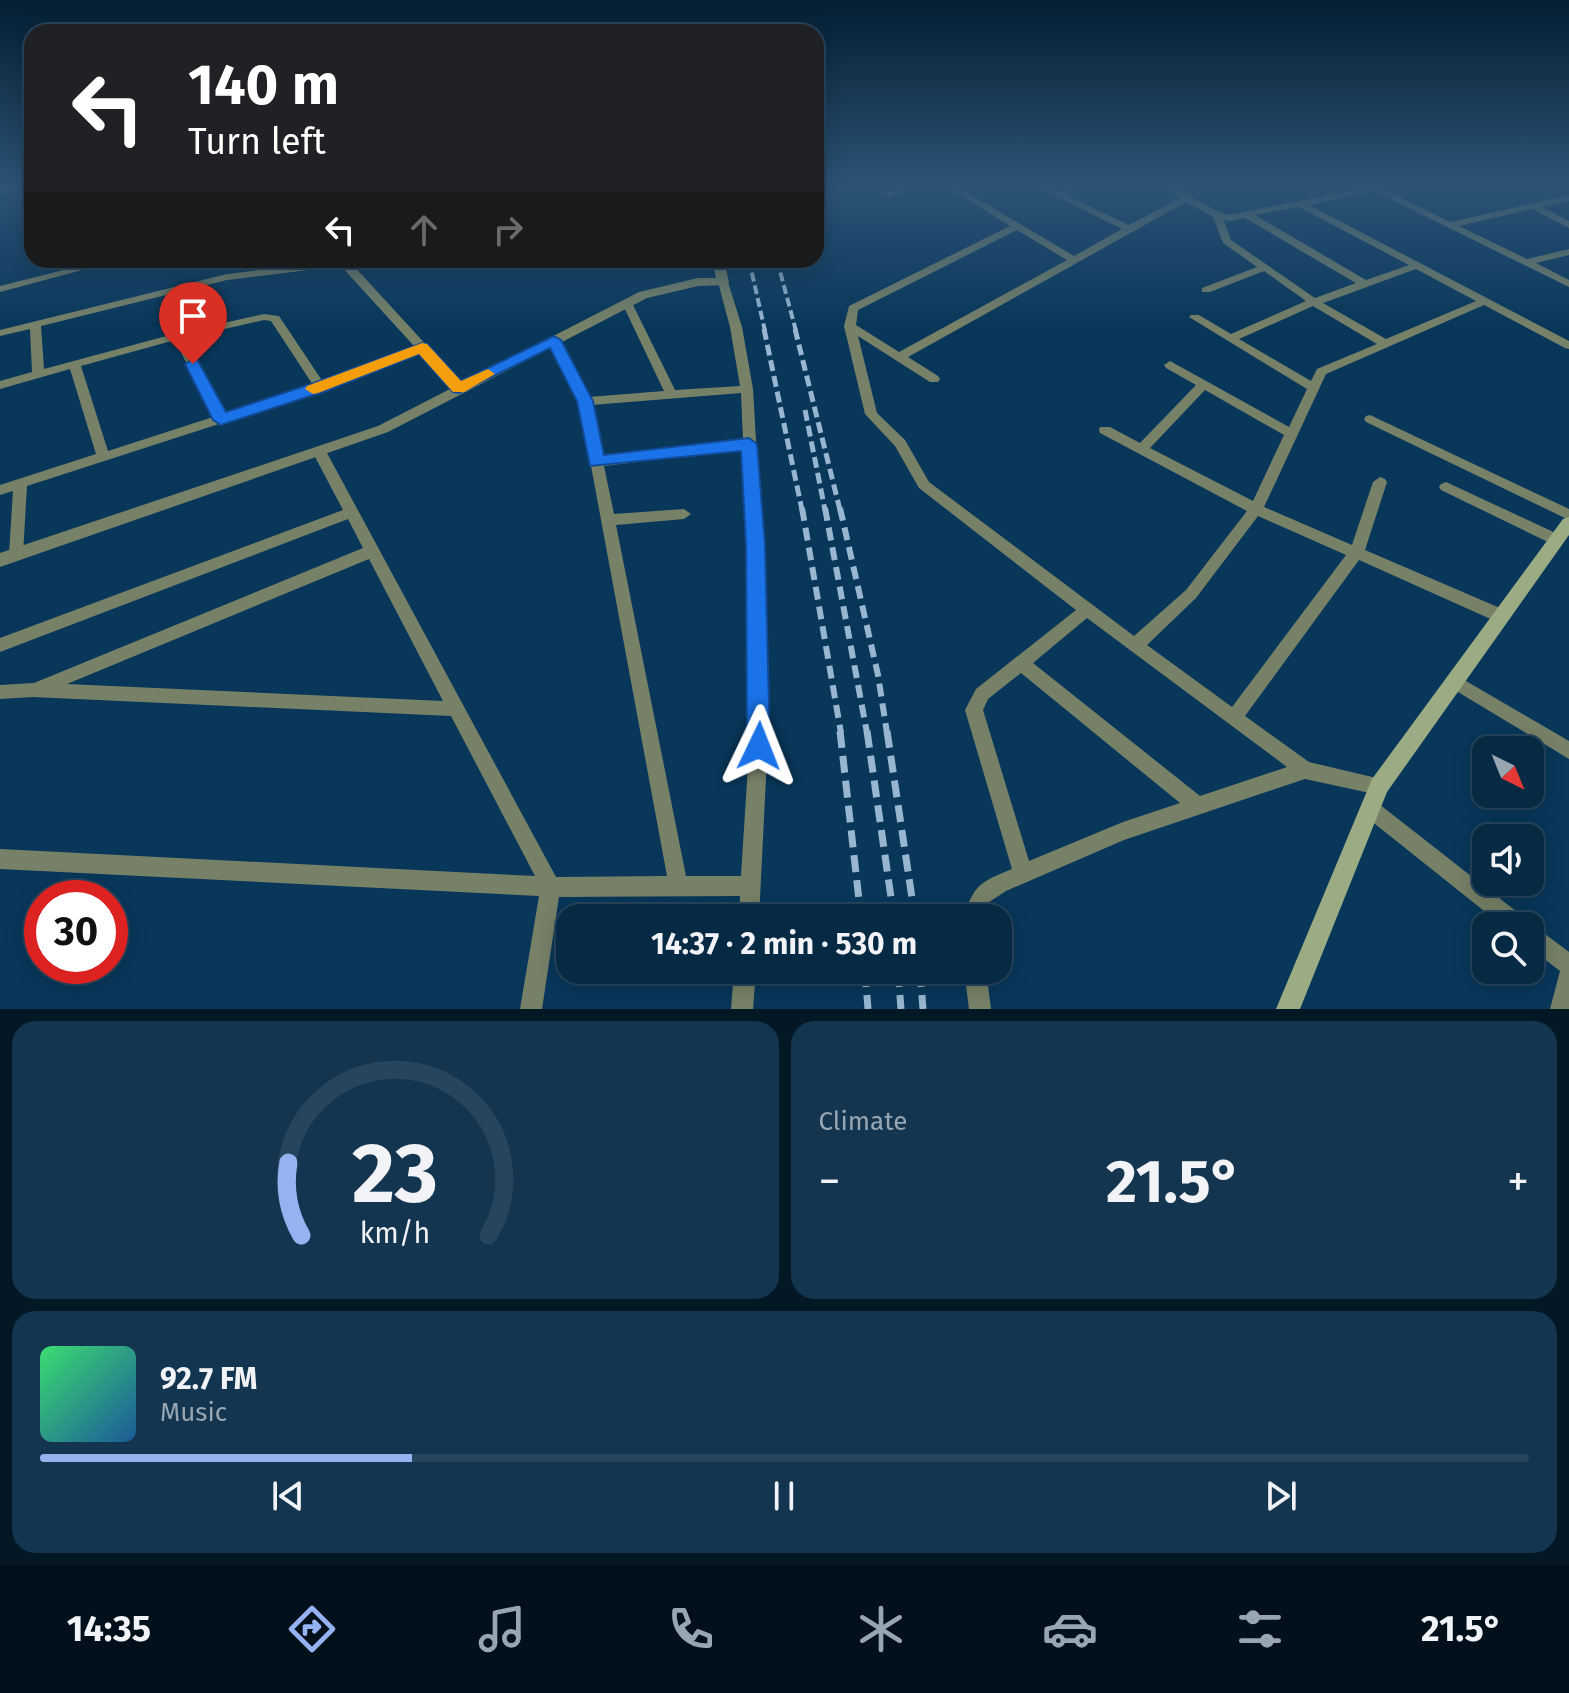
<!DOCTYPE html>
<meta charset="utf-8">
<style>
:root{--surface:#062944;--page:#14354f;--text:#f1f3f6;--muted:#98a6b2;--line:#27455d;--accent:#95b2f1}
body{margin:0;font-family:"Fira Sans",sans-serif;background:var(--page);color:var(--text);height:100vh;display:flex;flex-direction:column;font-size:30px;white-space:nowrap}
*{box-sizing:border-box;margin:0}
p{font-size:26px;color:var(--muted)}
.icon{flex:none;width:44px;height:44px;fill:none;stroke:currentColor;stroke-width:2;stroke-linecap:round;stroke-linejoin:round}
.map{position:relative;height:1009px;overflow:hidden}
.side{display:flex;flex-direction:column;gap:12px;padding:12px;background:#031725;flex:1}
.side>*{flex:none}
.hud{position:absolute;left:24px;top:24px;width:800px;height:244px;border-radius:24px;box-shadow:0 4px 20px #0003,0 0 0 2px var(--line);background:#202124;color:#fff;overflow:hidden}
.needle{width:52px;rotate:137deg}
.buttons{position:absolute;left:1472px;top:736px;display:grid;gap:16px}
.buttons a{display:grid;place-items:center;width:72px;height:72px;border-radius:16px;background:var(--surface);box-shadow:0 4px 20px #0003,0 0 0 2px var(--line);font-size:40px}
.speed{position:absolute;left:24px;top:880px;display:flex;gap:16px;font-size:40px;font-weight:700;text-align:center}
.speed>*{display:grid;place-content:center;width:104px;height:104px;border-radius:50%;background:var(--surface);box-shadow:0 4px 20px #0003,0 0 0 2px var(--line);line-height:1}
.speed .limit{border:12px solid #d22;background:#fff;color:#111}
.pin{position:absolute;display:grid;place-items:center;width:68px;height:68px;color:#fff;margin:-82px -34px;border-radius:50% 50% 50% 0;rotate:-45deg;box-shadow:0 0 8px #0007}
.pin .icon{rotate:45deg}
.me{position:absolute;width:88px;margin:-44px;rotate:2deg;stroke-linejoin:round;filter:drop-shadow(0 0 6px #0008)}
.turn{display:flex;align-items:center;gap:28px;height:168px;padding:0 32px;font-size:36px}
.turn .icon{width:104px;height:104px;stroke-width:2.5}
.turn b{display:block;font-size:56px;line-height:68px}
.lanes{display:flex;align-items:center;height:76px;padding:0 32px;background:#0003;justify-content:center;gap:40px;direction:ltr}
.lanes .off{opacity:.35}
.big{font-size:60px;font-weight:700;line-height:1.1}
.side .widget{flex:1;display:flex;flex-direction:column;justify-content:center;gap:12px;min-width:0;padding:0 28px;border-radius:24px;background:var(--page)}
.side .dial{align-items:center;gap:0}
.dial svg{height:208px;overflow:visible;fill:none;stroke:var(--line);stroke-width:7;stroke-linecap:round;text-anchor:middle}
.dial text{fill:var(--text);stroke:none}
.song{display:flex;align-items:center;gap:24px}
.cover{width:96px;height:96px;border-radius:12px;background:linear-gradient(135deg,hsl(140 70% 55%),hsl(210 70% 35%))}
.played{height:8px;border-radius:4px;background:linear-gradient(90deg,var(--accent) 25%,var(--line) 25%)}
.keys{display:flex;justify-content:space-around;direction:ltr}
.heat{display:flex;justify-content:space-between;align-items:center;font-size:44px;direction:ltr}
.side .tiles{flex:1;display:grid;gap:12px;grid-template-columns:1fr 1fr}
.widget:last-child{grid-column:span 2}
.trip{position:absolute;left:556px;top:904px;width:456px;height:80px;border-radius:24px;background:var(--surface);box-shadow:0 4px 20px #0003,0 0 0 2px var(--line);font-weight:700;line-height:80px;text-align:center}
.tab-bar{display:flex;height:128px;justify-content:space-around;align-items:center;background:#02101b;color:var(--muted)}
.tab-bar .icon{width:56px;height:56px}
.tab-bar .active{color:var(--accent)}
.tab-bar b{font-size:36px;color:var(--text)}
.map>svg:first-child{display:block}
</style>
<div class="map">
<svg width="1569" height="1009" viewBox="0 0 1569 1009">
<rect width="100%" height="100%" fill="#08375a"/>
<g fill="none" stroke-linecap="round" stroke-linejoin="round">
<path fill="#778168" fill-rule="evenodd" d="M14,186H32L0,194V188Z
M903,186H915L890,197L882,195Z
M946,186H956L1074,256L1122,229L1036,186H1047L1059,192L1071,186H1081L1066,195L1129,225L1180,198L1164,186C1183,186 1206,209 1229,215L1373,186H1390L1384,189L1450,222L1569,195V201L1542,207L1569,221V228L1532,209L1459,226L1527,259L1569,249V255L1536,263L1569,280V287L1374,191L1309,205L1569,341V349L1565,348L1484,305L1326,374L1264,507L1352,545L1373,482L1380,477L1385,479L1387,482L1365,550L1507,611L1509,616L1507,621L1501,622L1495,621L1359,560L1245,716L1309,762L1385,780L1388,786L1385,792L1379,795L1305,779L1124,840L1006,891L989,902L982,918H962C976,884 978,883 1012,869L965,710L976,689L1076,610L919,488L895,446L865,414L844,326L849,306L1010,226ZM1186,202L1213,217L1223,243L1257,267L1202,288V292H1210L1264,271L1306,301L1231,334L1199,315H1191L1189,317L1307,389L1289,427L1170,361L1164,365L1166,368L1196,385L1140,443L1110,427H1100L1099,430L1100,433L1247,511L1186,590L1134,636L929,482L905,440L877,413L858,336L930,382H938L940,379L938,376L908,357ZM1299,207L1409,265L1366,280L1255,215ZM1245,218L1356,283L1315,298L1231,240L1224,220L1229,221ZM1017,230L1067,260L899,352L856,325L858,310ZM1416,269L1476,301L1386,339L1323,303ZM1313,306L1377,344L1317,369L1311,381L1239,339ZM1205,390L1284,435L1253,501L1150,448ZM1258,516L1346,555L1232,707L1147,645L1196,598ZM1087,618L1287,767L1200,796L1033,663ZM1021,673L1180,803L1123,822L1029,861L983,710L988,699Z
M103,260H120L0,292V286Z
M342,260L352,264L463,385L465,388L463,391H455L420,352L324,390L27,486L23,554L21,558H11L9,554L13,491L0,495V485L96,454L70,369L0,389V381L32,372L30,329L0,336V330L227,274ZM341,266L414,346L323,382L279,316L264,314L174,334L44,369L41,326L227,280ZM264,320L271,321L313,385L224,414L185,338ZM175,340L213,417L108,451L81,366Z
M723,279L728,282L742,327L753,389L762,545L769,718L759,918H739L740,896L559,897L542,1009H520L539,896L0,869V849L535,876L451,716L33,697L0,699V685L34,683L363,548L348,519L0,652V638L343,510L313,453L320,448L327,453L556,877L667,876L579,401L548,340L554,337L558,338L589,397L664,391L622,303L627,300L632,303L675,390L740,386L730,327L718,282ZM741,393L743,440L602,457L592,405ZM744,449L751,718L741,876H686L616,525L684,519L691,514L684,509L614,514L604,466ZM369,559L443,701L67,684Z
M1370,415L1569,509V520L1366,422L1364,419L1366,416Z
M1446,482L1562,536L1564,540L1562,544H1552L1441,490L1439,487L1441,484Z
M1454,674L1569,741V759L1448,686L1446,681L1448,676Z
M1372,801L1379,804L1526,919L1529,925L1537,928L1569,952V1009H1550L1560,971L1530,948V926H1503L1365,816L1363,810L1365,804Z
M734,970H756L753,1009H731Z
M964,970H986L991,1009H969Z"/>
<path fill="#778168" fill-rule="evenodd" d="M712,260H724L729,282L727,285L698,286L647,298L388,432L0,567V553L378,426L639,292L698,278H716Z"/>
<path fill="#9bac84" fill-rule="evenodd" d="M1569,517V535L1387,792L1300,1009H1276L1372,779L1563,519Z"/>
<path stroke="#98b6d0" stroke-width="4" stroke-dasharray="9 4" stroke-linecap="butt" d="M749,260L765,331
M777,260L796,331"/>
<path stroke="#98b6d0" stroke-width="5" stroke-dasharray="11 5" stroke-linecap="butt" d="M764,329L802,510
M795,329L840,510
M805,410L825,510"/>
<path stroke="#98b6d0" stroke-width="6" stroke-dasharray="13 7" stroke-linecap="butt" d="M802,508L841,733
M825,508L867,733
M840,508L878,675L887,733"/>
<path stroke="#98b6d0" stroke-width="7" stroke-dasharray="17 8" stroke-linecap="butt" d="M840,731L861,918
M867,731L894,918
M887,731L915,918
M865,970L868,1009
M898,970L901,1009
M920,970L923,1009"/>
</g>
<linearGradient id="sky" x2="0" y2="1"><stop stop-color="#041e32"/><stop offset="0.57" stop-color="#2c5376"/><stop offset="1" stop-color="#2c5376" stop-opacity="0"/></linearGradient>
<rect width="1569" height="327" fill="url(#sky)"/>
<path fill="#1a73e8" stroke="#114b97" stroke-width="2" d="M554,336L561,340L593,401L604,455L749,438L757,444L765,545L770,746L767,754L759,757L750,754L747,746L746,545L741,451L590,466L577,401L550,348L459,393L453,392L419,354L326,391L221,425L213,420L185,364L193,359L198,361L226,412L314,383L422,343L427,344L461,381Z"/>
<path fill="#f59e0b" d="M422,343L427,344L461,381L488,369L495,374L464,392H453L419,354L318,393L313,394L305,389L307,386Z"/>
</svg>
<div class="buttons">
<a><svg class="needle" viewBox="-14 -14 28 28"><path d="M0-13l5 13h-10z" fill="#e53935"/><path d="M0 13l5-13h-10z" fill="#98a6b2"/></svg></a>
<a><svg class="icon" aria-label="sound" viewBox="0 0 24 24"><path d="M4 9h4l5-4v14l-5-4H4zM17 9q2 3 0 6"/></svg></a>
<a><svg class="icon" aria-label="search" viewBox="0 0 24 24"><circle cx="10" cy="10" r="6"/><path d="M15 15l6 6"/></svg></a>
</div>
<div class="speed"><div class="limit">30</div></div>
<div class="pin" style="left:193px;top:364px;background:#d93025"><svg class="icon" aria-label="arrive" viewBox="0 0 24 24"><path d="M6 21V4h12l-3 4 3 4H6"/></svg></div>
<svg class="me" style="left:759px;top:746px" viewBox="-20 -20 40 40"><path d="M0-17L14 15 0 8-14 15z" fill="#1a73e8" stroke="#fff" stroke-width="4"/></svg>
<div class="trip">14:37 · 2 min · 530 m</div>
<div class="hud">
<div class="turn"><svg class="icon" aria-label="left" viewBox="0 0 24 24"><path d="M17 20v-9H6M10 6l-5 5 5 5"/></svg><div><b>140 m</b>Turn left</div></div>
<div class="lanes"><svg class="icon" aria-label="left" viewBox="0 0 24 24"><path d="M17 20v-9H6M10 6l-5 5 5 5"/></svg><svg class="icon off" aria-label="ahead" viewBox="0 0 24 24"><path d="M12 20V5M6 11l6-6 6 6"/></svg><svg class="icon off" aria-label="right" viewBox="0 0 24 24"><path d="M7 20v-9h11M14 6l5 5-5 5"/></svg></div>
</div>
</div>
<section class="side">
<div class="tiles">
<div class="widget dial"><svg viewBox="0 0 100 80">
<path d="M14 69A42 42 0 1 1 86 69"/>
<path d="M14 69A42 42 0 0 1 9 41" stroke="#95b2f1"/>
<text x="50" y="56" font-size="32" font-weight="700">23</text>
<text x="50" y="72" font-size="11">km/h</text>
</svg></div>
<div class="widget"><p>Climate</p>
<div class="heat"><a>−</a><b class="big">21.5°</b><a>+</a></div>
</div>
<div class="widget">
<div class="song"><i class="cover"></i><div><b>92.7 FM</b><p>Music</p></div></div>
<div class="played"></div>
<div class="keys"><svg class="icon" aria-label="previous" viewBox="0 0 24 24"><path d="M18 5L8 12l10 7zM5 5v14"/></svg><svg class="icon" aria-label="pause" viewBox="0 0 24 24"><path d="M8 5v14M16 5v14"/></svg><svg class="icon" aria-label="next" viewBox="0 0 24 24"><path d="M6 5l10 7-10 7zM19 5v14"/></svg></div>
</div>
</div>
</section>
<nav class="tab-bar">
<b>14:35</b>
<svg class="icon active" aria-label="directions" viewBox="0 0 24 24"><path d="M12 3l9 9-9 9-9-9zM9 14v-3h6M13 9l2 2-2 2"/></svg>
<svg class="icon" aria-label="music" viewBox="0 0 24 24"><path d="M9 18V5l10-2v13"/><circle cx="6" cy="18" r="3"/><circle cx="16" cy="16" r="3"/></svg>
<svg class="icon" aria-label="phone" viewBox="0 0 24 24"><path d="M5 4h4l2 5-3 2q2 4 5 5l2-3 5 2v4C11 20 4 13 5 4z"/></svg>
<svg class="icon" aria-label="climate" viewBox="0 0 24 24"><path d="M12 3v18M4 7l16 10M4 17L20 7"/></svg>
<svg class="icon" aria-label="car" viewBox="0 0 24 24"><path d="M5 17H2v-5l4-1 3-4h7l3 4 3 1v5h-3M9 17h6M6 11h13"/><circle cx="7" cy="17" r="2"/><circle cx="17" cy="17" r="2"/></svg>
<svg class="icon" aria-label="filters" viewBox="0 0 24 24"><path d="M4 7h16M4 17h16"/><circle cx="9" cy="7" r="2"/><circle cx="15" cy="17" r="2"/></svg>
<b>21.5°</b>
</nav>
